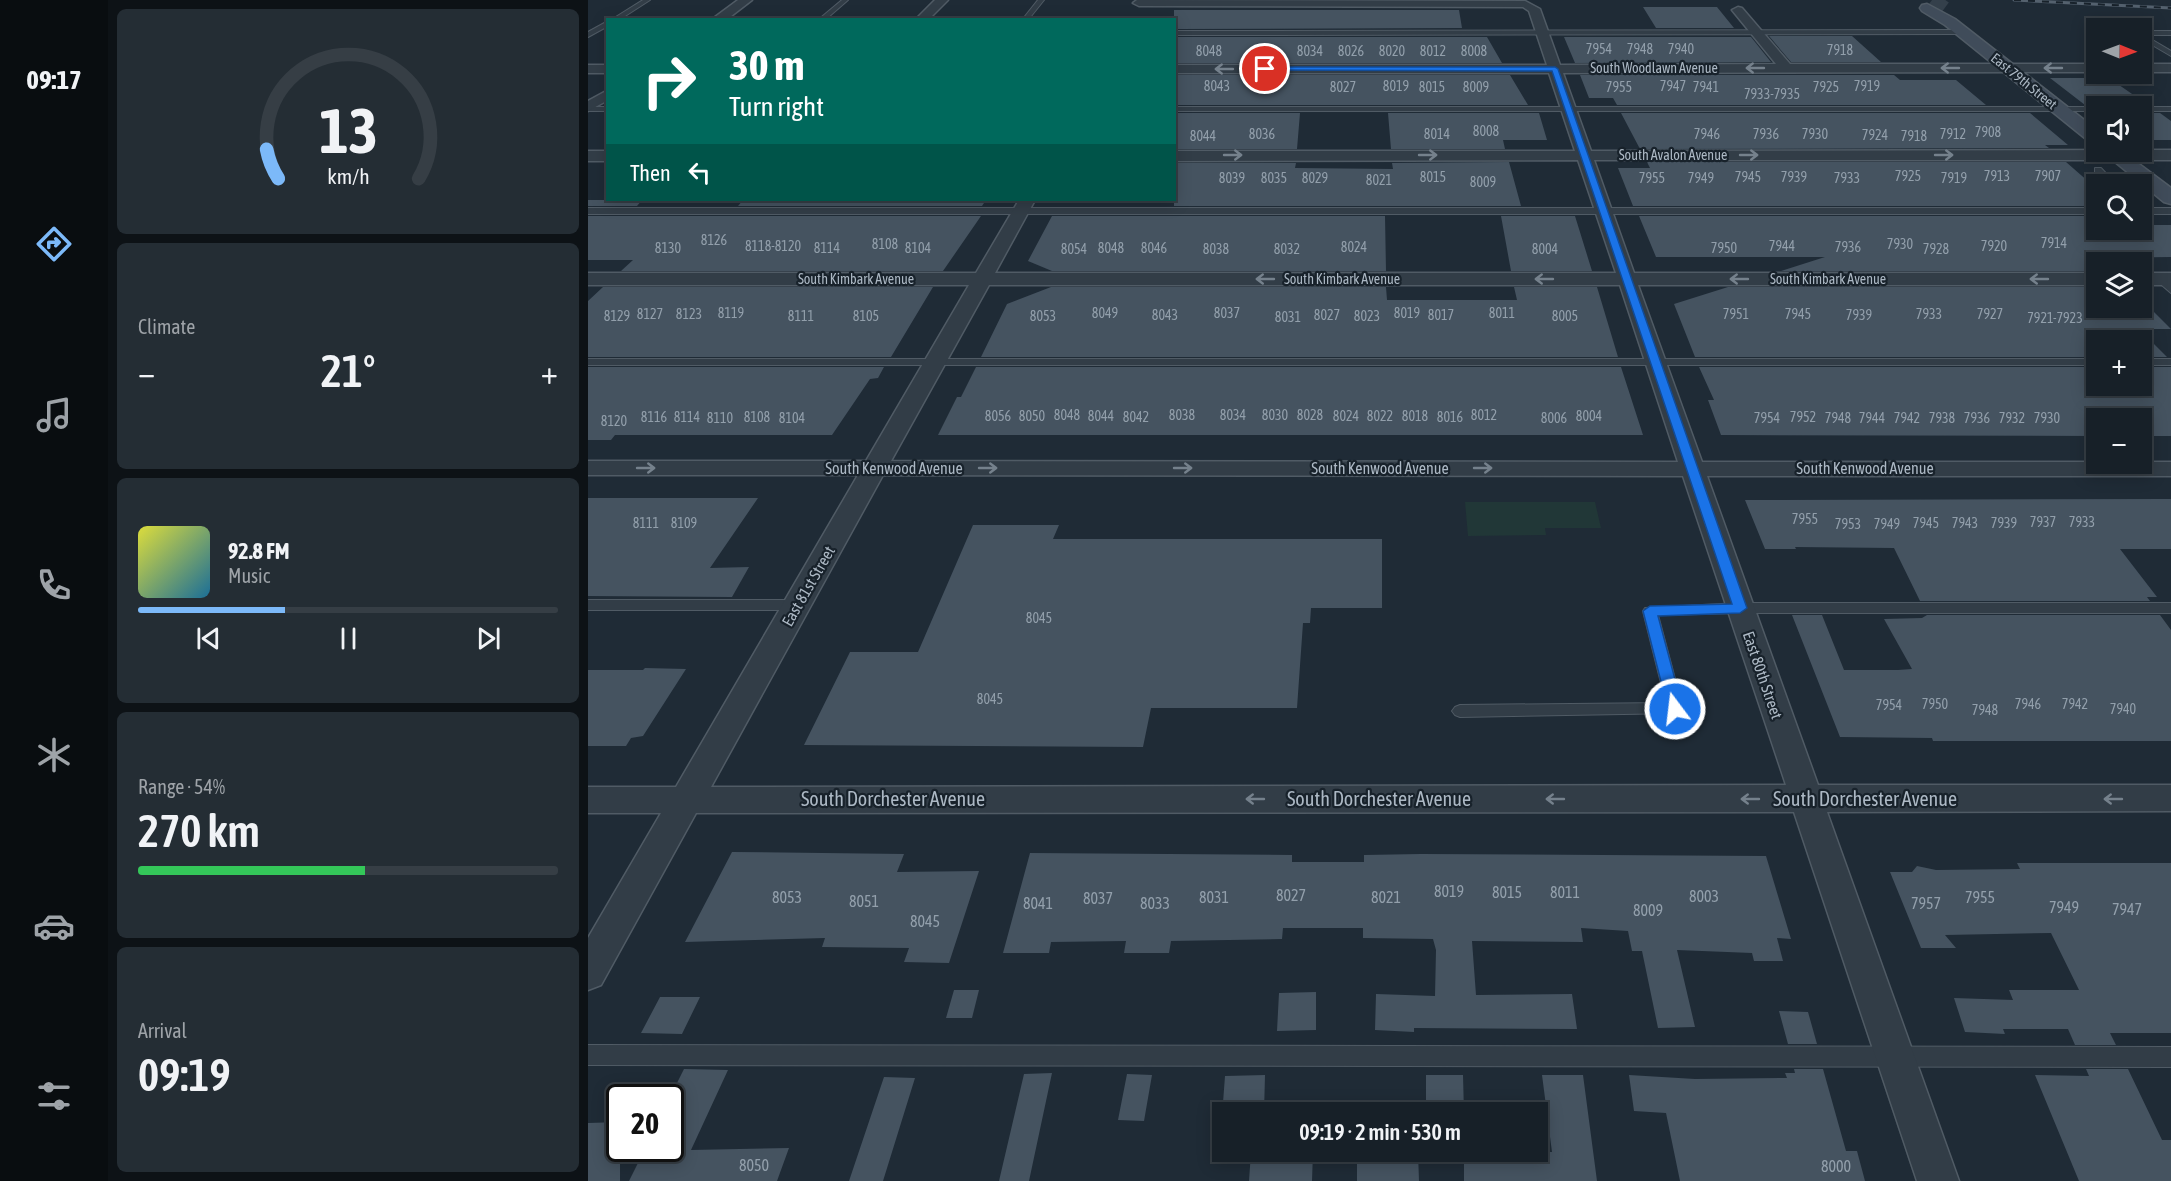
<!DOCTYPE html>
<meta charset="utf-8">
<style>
:root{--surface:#172028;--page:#242d34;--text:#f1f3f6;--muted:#9ea3a8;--line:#363e45;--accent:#7cb9f9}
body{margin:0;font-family:"Asap Condensed",sans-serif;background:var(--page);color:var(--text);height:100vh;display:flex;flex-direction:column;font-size:22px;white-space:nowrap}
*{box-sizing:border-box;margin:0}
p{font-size:20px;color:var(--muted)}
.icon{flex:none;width:33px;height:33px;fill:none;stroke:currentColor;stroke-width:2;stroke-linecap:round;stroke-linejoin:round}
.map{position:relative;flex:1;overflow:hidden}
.sheet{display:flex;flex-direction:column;gap:9px;padding:9px;background:#0d1216;width:480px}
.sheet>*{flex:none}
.hud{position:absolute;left:18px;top:18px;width:570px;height:183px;border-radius:0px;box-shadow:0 3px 15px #0003,0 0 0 2px var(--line);background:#00695c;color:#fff;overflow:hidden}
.needle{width:39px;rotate:91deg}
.controls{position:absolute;left:1498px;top:18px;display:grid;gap:12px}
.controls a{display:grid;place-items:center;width:66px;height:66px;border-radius:0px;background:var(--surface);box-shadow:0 3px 15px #0003,0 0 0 2px var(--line);font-size:30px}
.speed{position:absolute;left:18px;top:1084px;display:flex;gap:12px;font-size:30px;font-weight:700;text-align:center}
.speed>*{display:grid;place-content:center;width:78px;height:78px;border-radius:50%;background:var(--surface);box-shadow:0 3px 15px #0003,0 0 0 2px var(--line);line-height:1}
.speed .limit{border:3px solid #111;border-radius:9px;background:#fff;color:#111}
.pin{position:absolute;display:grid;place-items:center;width:51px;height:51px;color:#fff;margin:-26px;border:3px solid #fff;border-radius:50%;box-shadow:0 2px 6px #0007}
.me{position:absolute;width:66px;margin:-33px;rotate:345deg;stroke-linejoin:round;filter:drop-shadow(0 0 4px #0008)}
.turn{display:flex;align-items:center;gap:21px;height:126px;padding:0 24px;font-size:27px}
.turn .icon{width:78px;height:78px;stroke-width:2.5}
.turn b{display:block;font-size:42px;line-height:51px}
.then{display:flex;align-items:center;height:57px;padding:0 24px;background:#0003;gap:12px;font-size:22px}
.big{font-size:45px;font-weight:600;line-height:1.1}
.sheet .card{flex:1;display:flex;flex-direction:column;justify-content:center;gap:9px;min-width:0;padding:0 21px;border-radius:9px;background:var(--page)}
.sheet .dial{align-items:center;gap:0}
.dial svg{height:156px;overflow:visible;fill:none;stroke:var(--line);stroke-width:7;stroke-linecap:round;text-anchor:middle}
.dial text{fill:var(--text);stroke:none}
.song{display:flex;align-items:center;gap:18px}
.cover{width:72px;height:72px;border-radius:9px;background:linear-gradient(135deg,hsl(60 70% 55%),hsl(200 70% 35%))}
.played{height:6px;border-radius:3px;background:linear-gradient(90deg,var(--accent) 35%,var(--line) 35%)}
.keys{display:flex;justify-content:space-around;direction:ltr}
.heat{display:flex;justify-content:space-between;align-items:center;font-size:33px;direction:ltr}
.charge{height:9px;border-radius:4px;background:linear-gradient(90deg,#34c759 54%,var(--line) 0)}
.trip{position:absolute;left:624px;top:1102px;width:336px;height:60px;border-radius:0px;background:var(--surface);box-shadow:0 3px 15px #0003,0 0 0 2px var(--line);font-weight:600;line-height:60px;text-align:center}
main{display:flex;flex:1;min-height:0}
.tabs{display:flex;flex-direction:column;width:108px;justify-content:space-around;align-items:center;background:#090d10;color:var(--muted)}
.tabs .icon{width:42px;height:42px}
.tabs .on{color:var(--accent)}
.tabs b{font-size:27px;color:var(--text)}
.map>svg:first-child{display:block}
</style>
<main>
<nav class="tabs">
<b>09:17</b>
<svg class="icon on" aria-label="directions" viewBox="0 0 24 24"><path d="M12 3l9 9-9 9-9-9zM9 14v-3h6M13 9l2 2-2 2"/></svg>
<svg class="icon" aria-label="music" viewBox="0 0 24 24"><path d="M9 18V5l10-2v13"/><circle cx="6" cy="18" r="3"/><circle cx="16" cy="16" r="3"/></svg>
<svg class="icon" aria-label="phone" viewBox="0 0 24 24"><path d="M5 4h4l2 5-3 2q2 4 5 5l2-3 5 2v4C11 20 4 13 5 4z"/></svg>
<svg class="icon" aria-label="climate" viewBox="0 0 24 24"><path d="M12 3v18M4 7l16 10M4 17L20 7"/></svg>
<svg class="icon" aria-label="car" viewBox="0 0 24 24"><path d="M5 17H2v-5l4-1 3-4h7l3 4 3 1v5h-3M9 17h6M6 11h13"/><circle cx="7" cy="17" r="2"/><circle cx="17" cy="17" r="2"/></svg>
<svg class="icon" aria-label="filters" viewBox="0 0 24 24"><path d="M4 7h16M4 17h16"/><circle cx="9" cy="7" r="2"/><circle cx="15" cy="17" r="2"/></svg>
</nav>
<section class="sheet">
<div class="card dial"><svg viewBox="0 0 100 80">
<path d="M14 69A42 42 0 1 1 86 69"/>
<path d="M14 69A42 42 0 0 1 8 54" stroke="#7cb9f9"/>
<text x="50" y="56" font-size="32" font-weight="700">13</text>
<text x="50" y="72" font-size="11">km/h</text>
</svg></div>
<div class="card"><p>Climate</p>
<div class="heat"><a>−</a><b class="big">21°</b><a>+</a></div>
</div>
<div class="card">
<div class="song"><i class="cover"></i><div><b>92.8 FM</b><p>Music</p></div></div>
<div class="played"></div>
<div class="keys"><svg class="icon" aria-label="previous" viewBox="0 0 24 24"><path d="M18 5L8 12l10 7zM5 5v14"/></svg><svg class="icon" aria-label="pause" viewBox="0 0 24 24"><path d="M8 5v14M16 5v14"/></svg><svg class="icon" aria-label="next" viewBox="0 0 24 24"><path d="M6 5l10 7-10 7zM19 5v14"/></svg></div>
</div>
<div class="card"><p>Range · 54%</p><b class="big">270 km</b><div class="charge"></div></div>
<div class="card"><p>Arrival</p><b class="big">09:19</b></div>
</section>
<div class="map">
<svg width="1583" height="1181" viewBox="0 0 1583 1181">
<rect width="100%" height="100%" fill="#1f2b36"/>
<path fill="#213737" d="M877,502H1007L1013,528H957L958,535L880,536Z"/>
<path fill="#455360" d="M1055,7H1129L1146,28H1068Z
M586,10H871L874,28L586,29Z
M1181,36H1264L1293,62H1203Z
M586,37H899L914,63H586Z
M976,37H1163L1183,62L987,63Z
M586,75H922L940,105H586Z
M992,75H1306L1312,80H1368L1398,105H1029L1025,98H1001Z
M1462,78H1521L1560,105H1497Z
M586,113H712L709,149H586Z
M800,113H951L959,140H915L917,149H803Z
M1033,113H1442L1480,145H1457L1461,148L1052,149Z
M1554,113H1572L1583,121V140H1554Z
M921,162L933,206H586V163H708L707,168L805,169L804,163Z
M1059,162H1478L1509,189V206H1045L1030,168H1062Z
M0,200H54L49,206H0Z
M155,200H246L245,201L398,200L394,206H150Z
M0,216H393L355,271H33L45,260H0Z
M464,216H797L798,271H464L440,261Z
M913,216H987L1004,271H923Z
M1051,216H1509V230H1554V225H1583V257L1509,258L1515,262H1509V271H1193L1237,257H1068Z
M15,287H345L303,357H0V301Z
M463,287H798L799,300H929L926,287H1009L1030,357H393L419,304Z
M1140,287H1509V308H1554V300L1583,329H1551L1579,357H1554V340H1509V357H1107L1086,304Z
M0,367H296L290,378L282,379L244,435H27L23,440H0Z
M388,367H1033L1055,435H350L369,397H373Z
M1111,367H1509V386H1554V367H1583V436H1554V418H1509V436L1133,435L1120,400H1126Z
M0,498H170L122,568L161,567L144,597L0,596Z
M1583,499V549H1532L1569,597H1559L1562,601H1332L1306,548L1207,547L1208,549H1177L1157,500Z
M385,525H471L465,539H794V608H723L722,623H715L709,708H563L555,747L216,745L262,652H330Z
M1204,615H1234L1256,670H1310L1324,669L1296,619L1334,618L1339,615H1572L1583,630V741H1345L1344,738L1252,737Z
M57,668L98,669L55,736L43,738L38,746H0V670H55Z
M144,852L316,854L309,872L391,871L361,963L316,962L321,948L234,947L237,938L97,942Z
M442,853L704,855V862H776V855L833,854L1178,856L1203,939L1189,938L1195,961H1166L1164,953L1089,950L1107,1027L1070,1028L1054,951H1044L1040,931L993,928L995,942L884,941L888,995L984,994L989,1029L826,1028V1032L787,1030L788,994L847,996L848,950L845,939L775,938V928H695L694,939L583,941L581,953H536L538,941L463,942L461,953H415Z
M1429,863H1583V1033H1522L1528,1045H1487L1480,1029H1415L1417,1034L1377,1032L1366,998L1425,1000L1421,990H1491L1463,933L1357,935L1368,948H1333L1302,872H1324L1329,866L1348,870L1432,869Z
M366,990H391L384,1018H358Z
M728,992V1030L689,1031L691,993Z
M72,997H112L94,1034L53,1033Z
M1191,1011L1220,1012L1229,1044H1200Z
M96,1069L140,1070L103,1150L201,1148L189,1181H41L57,1149H82V1097Z
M1206,1069H1235L1258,1151H1269L1277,1181H1092L1078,1113L1046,1111L1041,1075L1107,1079L1199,1078L1197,1073H1207Z
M1498,1069H1540L1574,1140H1583V1181H1491L1447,1075L1501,1076Z
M464,1073L441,1181H411L436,1074Z
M539,1074L564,1075L556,1121L530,1120Z
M677,1075L676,1113H634V1116L637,1076Z
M838,1075H875L876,1113H838Z
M954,1075H995L1009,1181H876V1152H964Z
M296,1077L327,1078L295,1181H261Z
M32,1122V1181H0V1123Z
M663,1152H725L724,1181H661Z
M769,1152H830L831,1181H769Z"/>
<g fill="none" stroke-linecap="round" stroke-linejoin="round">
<path stroke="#34404b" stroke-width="16" stroke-dasharray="16 8" stroke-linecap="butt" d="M1344,0L1356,9"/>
<defs>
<path id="lane" d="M55,0H62L31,20H23Z
M254,0H260L237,20H230Z
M450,0H456L440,20H434Z
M20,21V26L0,37V32Z
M586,31L1374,30L1377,32L1374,34L586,35Z
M1554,31H1583V35H1556L1583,51V56L1554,39Z
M0,107H20V111H0Z
M586,107H1509V111H586Z
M1554,107H1583V111H1554Z
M1507,168H1513L1528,184H1520L1507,172Z
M1554,185H1569L1573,187L1569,189H1554Z
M0,208H1509V214H0Z
M1554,208H1583V214H1554Z
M1569,277H1575L1583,285V293L1569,281Z
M0,359H1509V365H0Z
M1554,359H1583V365H1554Z
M0,600H209L216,605L209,610H0Z
M1152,603H1583V613H1152L1070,615L1095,709L1092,713L872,717L867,715L864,711L867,707L872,705L1078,703L1055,611L1057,608Z
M0,1045L1583,1047V1067L0,1065Z"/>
<path id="street" d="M150,0H164L138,20H123Z
M347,0H360L340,20H327Z
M549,0L937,1L952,9L972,65L1188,64L1144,10L1150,7L1154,8L1202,64H1509V72L975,73L1003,151L1583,150V160H1006L1046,273H1509V285H1050L1114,462H1583V476H1119L1230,785H1583V811L1239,812L1371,1181H1329L1206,812L108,813L13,985L0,990V938L73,813H0V787H88L270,475H0V461H278L381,285H0V273H388L431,200H447L407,273H1028L990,160L586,161V151H987L961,73H586V65H959L941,11L935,7L551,6L545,3ZM401,285H1032L1090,462L303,461ZM295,475L1095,476L1198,785L123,787Z
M1554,64H1583V72H1554Z
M0,65H20V73H0Z
M20,90V100L0,111V101Z
M0,151H20V161H0Z
M1554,273H1583V285H1554Z"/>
<path id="secondary" d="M1339,4L1367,19L1509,130V145L1503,143L1357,25L1334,11L1332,8L1334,5Z
M1515,152H1535L1583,188V204L1576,202Z"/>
</defs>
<use href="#lane" stroke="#505b65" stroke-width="2"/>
<use href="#street" stroke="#505b65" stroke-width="3"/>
<use href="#secondary" stroke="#505b65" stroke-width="3"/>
<use href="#lane" fill="#323d47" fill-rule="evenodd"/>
<use href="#street" fill="#323d47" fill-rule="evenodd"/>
<use href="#secondary" fill="#404c5a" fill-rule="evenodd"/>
<defs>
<path id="rail" d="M1426,0L1583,8"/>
</defs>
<use href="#rail" stroke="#54616e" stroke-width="3"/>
<use href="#rail" stroke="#18222b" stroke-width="2" stroke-dasharray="7" stroke-linecap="butt"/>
</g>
<defs><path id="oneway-shaft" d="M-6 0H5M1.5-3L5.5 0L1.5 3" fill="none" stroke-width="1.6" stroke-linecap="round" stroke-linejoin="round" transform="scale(1.5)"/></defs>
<g stroke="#75818c">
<use href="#oneway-shaft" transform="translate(1167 68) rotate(180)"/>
<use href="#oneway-shaft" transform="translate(1362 68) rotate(-180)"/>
<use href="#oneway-shaft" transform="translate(1465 68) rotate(180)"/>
<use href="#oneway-shaft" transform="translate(636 69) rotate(180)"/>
<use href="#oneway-shaft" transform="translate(645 155)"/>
<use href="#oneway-shaft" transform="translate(840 155)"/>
<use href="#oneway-shaft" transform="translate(1161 155)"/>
<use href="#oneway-shaft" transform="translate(1356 155)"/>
<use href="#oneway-shaft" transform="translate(677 279) rotate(-180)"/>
<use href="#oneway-shaft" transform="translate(956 279) rotate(-180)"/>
<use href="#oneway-shaft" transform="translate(1151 279) rotate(180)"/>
<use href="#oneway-shaft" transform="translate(1451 279) rotate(180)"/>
<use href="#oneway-shaft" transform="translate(58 468)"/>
<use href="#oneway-shaft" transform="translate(400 468)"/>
<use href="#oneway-shaft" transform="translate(595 468)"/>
<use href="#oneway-shaft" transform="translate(895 468)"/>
<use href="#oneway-shaft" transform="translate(667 799) rotate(180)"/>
<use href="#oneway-shaft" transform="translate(967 799) rotate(180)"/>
<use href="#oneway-shaft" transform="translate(1162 799) rotate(180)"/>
<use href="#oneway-shaft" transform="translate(1525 799) rotate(180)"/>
</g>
<path fill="#1a73e8" stroke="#114b97" stroke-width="1.5" d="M677,67H967L970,69L1159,608L1152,613L1070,616L1095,709L1093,713H1082L1080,709L1055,611L1062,606L1144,604L964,71L674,70Z"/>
<g text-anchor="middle" stroke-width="4.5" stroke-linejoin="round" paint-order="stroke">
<g font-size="14" fill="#929fab">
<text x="1011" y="54">7954</text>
<text x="1052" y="54">7948</text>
<text x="1093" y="54">7940</text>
<text x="1252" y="55">7918</text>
<text x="621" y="56">8048</text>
<text x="722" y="56">8034</text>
<text x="763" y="56">8026</text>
<text x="804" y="56">8020</text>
<text x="845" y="56">8012</text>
<text x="886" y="56">8008</text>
<text x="629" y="91">8043</text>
<text x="808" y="91">8019</text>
<text x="1085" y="91">7947</text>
<text x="1279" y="91">7919</text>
<text x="755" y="92">8027</text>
<text x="844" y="92">8015</text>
<text x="888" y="92">8009</text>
<text x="1031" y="92">7955</text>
<text x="1118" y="92">7941</text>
<text x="1238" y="92">7925</text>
<text x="1184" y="99">7933-7935</text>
<text x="898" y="136">8008</text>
<text x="1400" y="137">7908</text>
<text x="674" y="139">8036</text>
<text x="849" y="139">8014</text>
<text x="1119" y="139">7946</text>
<text x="1178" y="139">7936</text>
<text x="1227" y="139">7930</text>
<text x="1365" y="139">7912</text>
<text x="1287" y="140">7924</text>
<text x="615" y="141">8044</text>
<text x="1326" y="141">7918</text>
<text x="1320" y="181">7925</text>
<text x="1409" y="181">7913</text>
<text x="1460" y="181">7907</text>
<text x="845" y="182">8015</text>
<text x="1160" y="182">7945</text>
<text x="1206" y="182">7939</text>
<text x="644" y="183">8039</text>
<text x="686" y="183">8035</text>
<text x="727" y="183">8029</text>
<text x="1064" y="183">7955</text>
<text x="1113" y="183">7949</text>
<text x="1259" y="183">7933</text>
<text x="1366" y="183">7919</text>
<text x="791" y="185">8021</text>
<text x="895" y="187">8009</text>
<text x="126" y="245">8126</text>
<text x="1466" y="248">7914</text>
<text x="297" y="249">8108</text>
<text x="1312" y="249">7930</text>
<text x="185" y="251">8118-8120</text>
<text x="1194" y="251">7944</text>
<text x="1406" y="251">7920</text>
<text x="766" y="252">8024</text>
<text x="1260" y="252">7936</text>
<text x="80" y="253">8130</text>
<text x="239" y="253">8114</text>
<text x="330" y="253">8104</text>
<text x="523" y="253">8048</text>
<text x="566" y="253">8046</text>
<text x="1136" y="253">7950</text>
<text x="486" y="254">8054</text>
<text x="628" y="254">8038</text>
<text x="699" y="254">8032</text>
<text x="957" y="254">8004</text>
<text x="1348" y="254">7928</text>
<text x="143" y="318">8119</text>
<text x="517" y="318">8049</text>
<text x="639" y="318">8037</text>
<text x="819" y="318">8019</text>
<text x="914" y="318">8011</text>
<text x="62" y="319">8127</text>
<text x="101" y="319">8123</text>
<text x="1148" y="319">7951</text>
<text x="1210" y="319">7945</text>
<text x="1341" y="319">7933</text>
<text x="1402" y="319">7927</text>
<text x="577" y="320">8043</text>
<text x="739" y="320">8027</text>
<text x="853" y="320">8017</text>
<text x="1271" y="320">7939</text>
<text x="29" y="321">8129</text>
<text x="213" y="321">8111</text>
<text x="278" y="321">8105</text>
<text x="455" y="321">8053</text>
<text x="779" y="321">8023</text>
<text x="977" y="321">8005</text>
<text x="700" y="322">8031</text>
<text x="1467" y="323">7921-7923</text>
<text x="479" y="420">8048</text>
<text x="594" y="420">8038</text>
<text x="645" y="420">8034</text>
<text x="687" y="420">8030</text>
<text x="722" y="420">8028</text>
<text x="896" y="420">8012</text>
<text x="410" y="421">8056</text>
<text x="444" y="421">8050</text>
<text x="513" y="421">8044</text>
<text x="758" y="421">8024</text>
<text x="792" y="421">8022</text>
<text x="827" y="421">8018</text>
<text x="1001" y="421">8004</text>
<text x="66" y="422">8116</text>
<text x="99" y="422">8114</text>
<text x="169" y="422">8108</text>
<text x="548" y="422">8042</text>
<text x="862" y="422">8016</text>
<text x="1215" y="422">7952</text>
<text x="132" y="423">8110</text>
<text x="204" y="423">8104</text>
<text x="966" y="423">8006</text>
<text x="1179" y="423">7954</text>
<text x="1250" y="423">7948</text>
<text x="1284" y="423">7944</text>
<text x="1319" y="423">7942</text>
<text x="1354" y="423">7938</text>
<text x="1389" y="423">7936</text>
<text x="1424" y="423">7932</text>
<text x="1459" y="423">7930</text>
<text x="26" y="426">8120</text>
<text x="1217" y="524">7955</text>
<text x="1455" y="527">7937</text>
<text x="1494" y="527">7933</text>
<text x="58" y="528">8111</text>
<text x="96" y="528">8109</text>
<text x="1338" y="528">7945</text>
<text x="1377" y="528">7943</text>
<text x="1416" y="528">7939</text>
<text x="1260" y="529">7953</text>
<text x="1299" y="529">7949</text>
<text x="451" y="623">8045</text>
<text x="402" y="704">8045</text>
<text x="1347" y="709">7950</text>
<text x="1440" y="709">7946</text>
<text x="1487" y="709">7942</text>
<text x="1301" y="710">7954</text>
<text x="1535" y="714">7940</text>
<text x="1397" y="715">7948</text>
</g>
<g font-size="14" fill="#acb8c4" stroke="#18222b">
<text x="1066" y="73">South Woodlawn Avenue</text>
<text transform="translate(1436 81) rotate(39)" y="5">East 79th Street</text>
<text x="1085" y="160">South Avalon Avenue</text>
<text x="268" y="284">South Kimbark Avenue</text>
<text x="754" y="284">South Kimbark Avenue</text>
<text x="1240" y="284">South Kimbark Avenue</text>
</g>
<g font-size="16" fill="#acb8c4" stroke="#18222b">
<text x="306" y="474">South Kenwood Avenue</text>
<text x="792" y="474">South Kenwood Avenue</text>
<text x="1277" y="474">South Kenwood Avenue</text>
<text transform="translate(220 586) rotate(-60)" y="6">East 81st Street</text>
<text transform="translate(1175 675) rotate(71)" y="6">East 80th Street</text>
</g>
<g font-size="16" fill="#929fab">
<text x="861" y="897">8019</text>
<text x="919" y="898">8015</text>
<text x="977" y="898">8011</text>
<text x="703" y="901">8027</text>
<text x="1116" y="902">8003</text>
<text x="199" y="903">8053</text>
<text x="626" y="903">8031</text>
<text x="798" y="903">8021</text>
<text x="1392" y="903">7955</text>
<text x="510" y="904">8037</text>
<text x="276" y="907">8051</text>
<text x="450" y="909">8041</text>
<text x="567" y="909">8033</text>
<text x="1338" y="909">7957</text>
<text x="1476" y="913">7949</text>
<text x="1539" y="915">7947</text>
<text x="1060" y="916">8009</text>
<text x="337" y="927">8045</text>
<text x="166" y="1171">8050</text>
<text x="1248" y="1172">8000</text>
</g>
<g font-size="20" fill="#acb8c4" stroke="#18222b">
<text x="305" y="806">South Dorchester Avenue</text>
<text x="791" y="806">South Dorchester Avenue</text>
<text x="1277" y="806">South Dorchester Avenue</text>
</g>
</g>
</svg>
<div class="controls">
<a><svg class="needle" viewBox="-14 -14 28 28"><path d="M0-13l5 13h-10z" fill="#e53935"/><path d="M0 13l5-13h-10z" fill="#9ea3a8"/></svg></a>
<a><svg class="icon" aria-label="sound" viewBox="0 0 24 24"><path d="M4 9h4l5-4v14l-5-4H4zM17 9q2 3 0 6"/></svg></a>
<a><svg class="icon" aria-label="search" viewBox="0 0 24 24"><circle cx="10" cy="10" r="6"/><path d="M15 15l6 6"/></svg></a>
<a><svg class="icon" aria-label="layers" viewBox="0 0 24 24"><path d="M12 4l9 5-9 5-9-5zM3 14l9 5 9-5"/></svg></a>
<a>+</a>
<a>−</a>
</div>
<div class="speed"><div class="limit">20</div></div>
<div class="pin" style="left:677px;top:69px;background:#d93025"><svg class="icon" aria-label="arrive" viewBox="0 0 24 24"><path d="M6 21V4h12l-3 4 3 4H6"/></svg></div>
<svg class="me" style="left:1087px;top:709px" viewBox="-20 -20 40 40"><circle r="17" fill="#1a73e8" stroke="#fff" stroke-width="3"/><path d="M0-11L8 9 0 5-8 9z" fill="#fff"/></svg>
<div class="trip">09:19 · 2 min · 530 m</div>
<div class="hud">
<div class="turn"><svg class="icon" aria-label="right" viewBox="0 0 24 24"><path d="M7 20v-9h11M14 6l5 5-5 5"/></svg><div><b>30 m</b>Turn right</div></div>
<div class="then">Then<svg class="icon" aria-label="left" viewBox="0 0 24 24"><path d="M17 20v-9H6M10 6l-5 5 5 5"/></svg></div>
</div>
</div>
</main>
